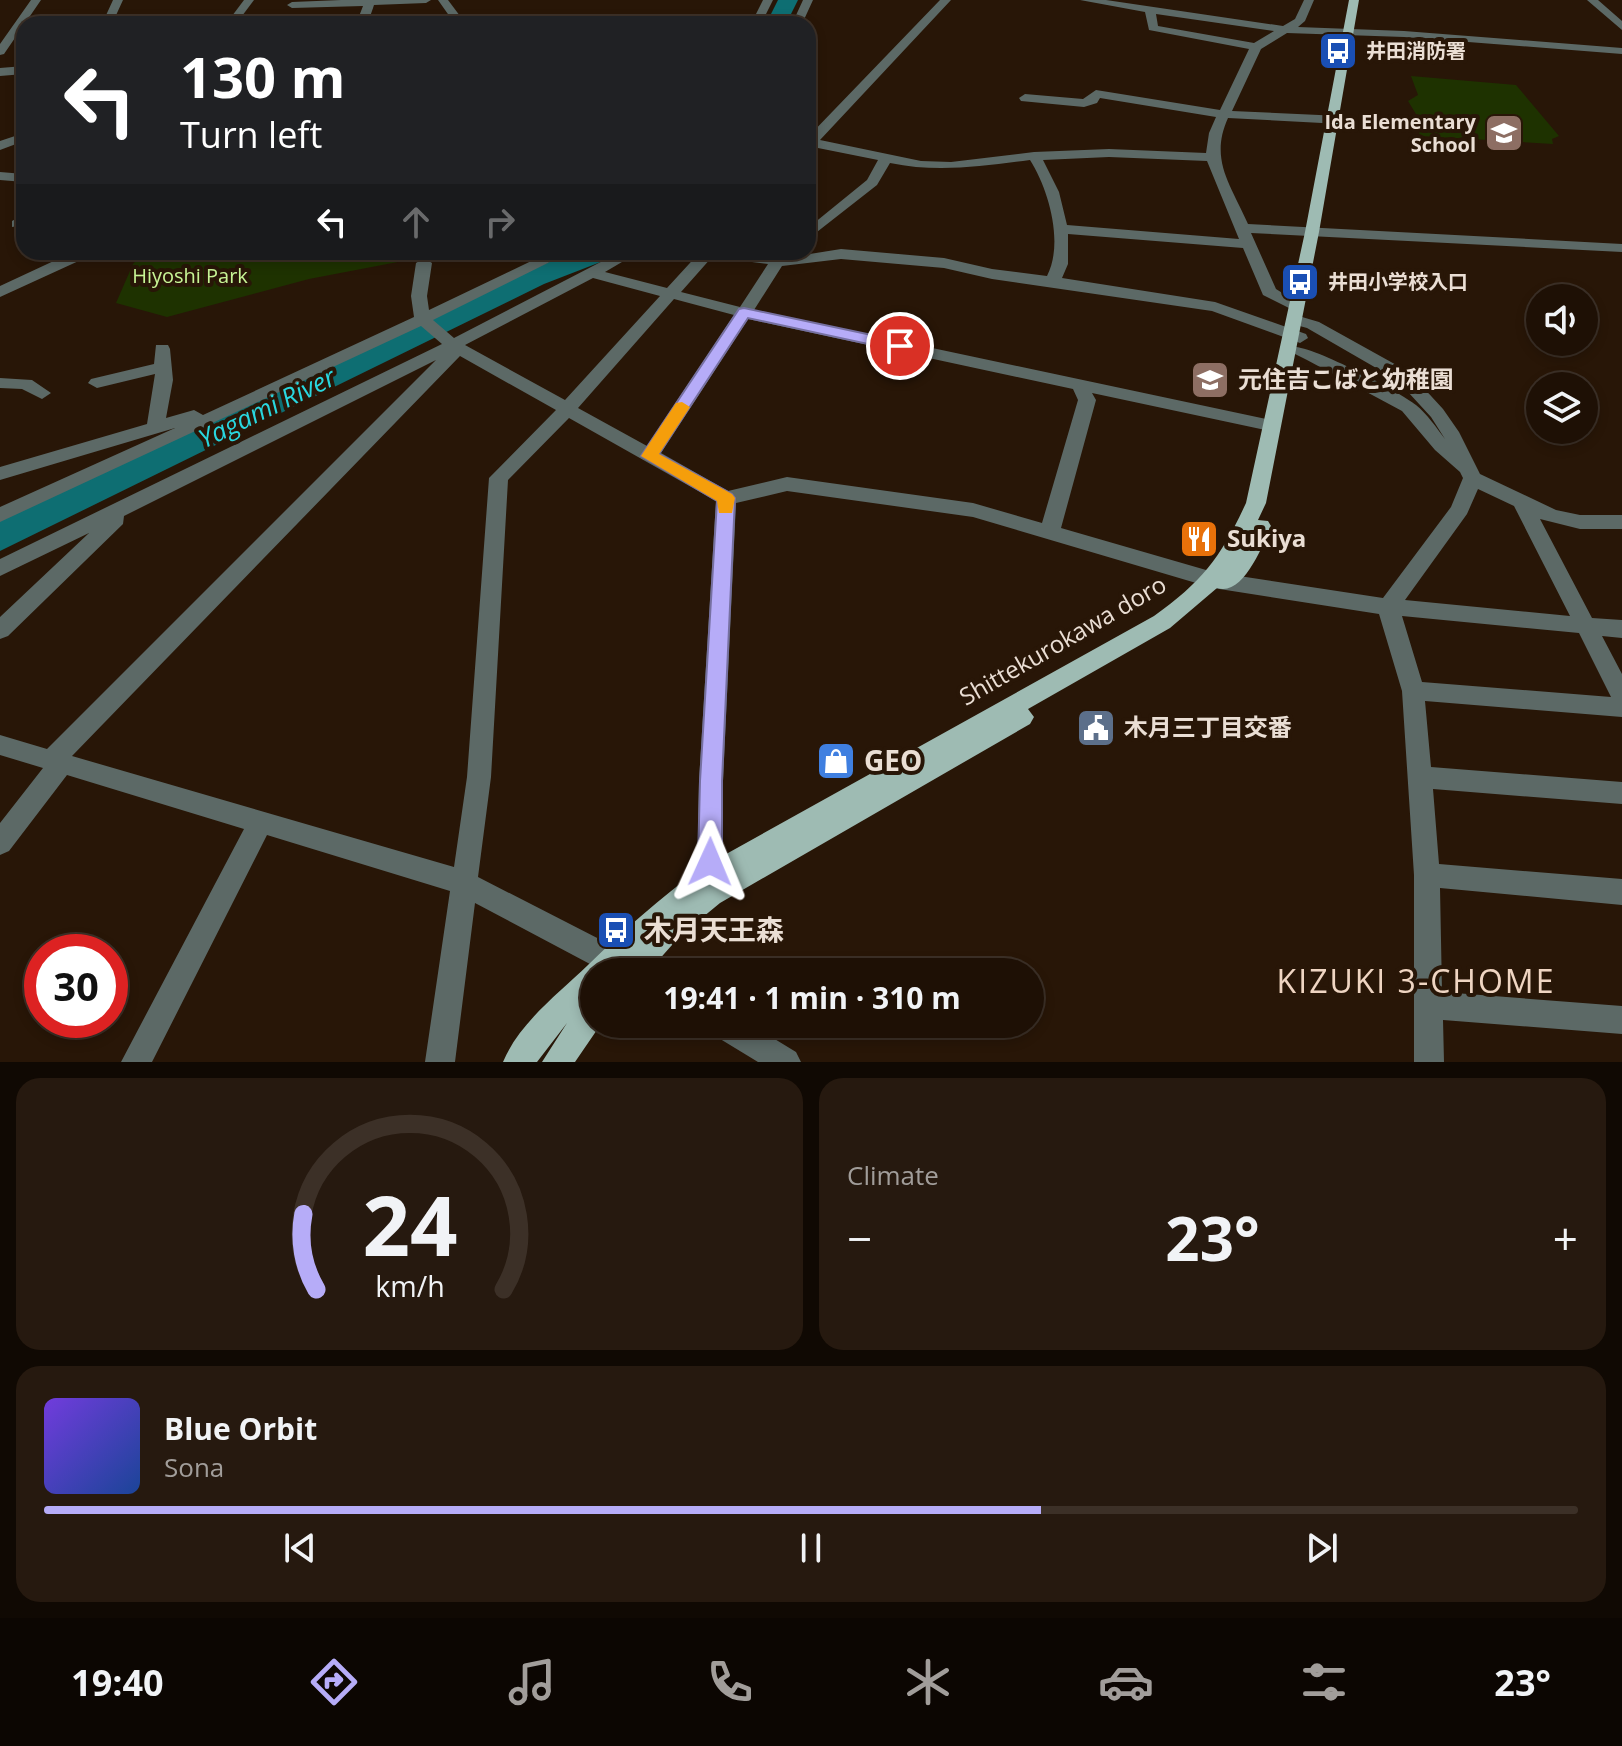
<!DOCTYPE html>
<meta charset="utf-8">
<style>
:root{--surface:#1e1005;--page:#26190f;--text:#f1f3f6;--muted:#a19d9a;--line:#3c3027;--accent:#b6acf8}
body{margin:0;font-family:"Open Sans","Noto Sans JP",sans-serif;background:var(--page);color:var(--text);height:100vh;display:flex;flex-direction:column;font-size:30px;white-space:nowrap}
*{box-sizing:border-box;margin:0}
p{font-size:26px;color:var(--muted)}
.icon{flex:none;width:44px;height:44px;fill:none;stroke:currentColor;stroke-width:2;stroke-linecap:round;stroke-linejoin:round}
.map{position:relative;height:1062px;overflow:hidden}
.sheet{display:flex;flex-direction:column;gap:16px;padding:16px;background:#100903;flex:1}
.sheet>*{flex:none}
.top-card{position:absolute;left:16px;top:16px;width:800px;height:244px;border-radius:24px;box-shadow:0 4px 12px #0003,0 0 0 2px var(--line);background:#202124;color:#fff;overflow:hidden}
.tools{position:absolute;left:1526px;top:284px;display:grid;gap:16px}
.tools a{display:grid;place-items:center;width:72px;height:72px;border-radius:50%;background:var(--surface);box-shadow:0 4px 12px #0003,0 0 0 2px var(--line);font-size:40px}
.speed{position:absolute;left:24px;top:934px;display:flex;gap:16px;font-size:40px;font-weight:700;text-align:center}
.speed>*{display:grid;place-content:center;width:104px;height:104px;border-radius:50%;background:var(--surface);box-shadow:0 4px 12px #0003,0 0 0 2px var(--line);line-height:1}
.speed .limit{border:12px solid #d22;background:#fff;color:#111}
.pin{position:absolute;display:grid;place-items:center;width:68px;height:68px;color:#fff;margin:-34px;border:4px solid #fff;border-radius:50%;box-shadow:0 2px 8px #0007}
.me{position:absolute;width:88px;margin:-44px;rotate:1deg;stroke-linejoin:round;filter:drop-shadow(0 0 6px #0008)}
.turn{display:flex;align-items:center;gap:28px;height:168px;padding:0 32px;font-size:36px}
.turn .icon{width:104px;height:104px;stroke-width:2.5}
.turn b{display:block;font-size:56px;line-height:68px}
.lanes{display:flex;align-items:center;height:76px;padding:0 32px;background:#0003;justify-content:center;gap:40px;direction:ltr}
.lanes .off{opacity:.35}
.big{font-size:60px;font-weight:700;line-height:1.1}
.sheet .widget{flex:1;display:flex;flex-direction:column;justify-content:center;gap:12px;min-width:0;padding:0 28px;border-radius:24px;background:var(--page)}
.sheet .dial{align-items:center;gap:0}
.dial svg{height:208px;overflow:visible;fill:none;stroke:var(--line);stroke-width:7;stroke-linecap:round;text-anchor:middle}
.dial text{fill:var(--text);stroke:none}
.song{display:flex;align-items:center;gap:24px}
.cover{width:96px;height:96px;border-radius:12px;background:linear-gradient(135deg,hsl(260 70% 55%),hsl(220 70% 35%))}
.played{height:8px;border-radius:4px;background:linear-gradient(90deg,var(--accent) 65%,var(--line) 65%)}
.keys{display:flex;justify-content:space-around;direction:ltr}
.heat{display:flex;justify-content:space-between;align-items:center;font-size:44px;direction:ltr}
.sheet .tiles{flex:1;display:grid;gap:16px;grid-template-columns:1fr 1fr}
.widget:last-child{grid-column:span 2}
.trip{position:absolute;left:580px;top:958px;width:464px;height:80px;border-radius:40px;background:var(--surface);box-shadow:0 4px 12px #0003,0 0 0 2px var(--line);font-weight:700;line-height:80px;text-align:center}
.tabs{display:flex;height:128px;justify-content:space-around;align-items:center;background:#0c0602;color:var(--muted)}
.tabs .icon{width:56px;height:56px}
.tabs .current{color:var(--accent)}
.tabs b{font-size:36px;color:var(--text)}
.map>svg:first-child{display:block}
</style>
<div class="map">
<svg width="1622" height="1062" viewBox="0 0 1622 1062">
<rect width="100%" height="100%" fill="#281607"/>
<path fill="#1e3200" d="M1411,76L1516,85L1559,136L1552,139L1553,144L1421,136L1413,124L1419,119L1408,101L1418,95Z
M144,252H412L403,261L309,279L167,317L116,303L133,264Z"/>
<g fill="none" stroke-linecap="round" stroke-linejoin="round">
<path fill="#0e6e72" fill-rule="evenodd" d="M778,0H798L786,24H766Z
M575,252H615L611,258L544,284L0,551V521L524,272Z"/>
<path fill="#5c6966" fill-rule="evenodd" d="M31,0H41L4,54L0,55V44Z
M113,0H123L112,24H102Z
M244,0H254L242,16L241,24H231L232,16Z
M341,0H431L426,3L374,5C367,27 366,24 344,24L358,19L363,6L292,8L287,5L292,2Z
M438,0H448L466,24H455Z
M763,0H773L761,24H751Z
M803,0H813L802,24H792Z
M940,0H951L820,140L921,161L951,162L1034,152L1109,149L1206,153L1209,133L1216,117L1100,98L1097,103L1084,107L1021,101L1019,98L1025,94L1083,99L1096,90L1220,110L1249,49L1149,30L1145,12L1080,0H1106L1283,26L1295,19L1304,0H1314L1305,21L1298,27L1404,31L1622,48V54L1404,37L1287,33L1261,49L1232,111L1341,116L1347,120L1341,124L1228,118C1209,160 1231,185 1248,224L1622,244V252L1251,233L1276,289L1303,306L1295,311L1263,295L1243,248L1068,234V264L1062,278L1215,302L1306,334L1308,338L1300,343L1212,311L992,279L944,268L841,259L782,266L754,310L1276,421L1279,425L1276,429L1270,431L1092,393L1096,400L1061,528L1213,572L1383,598L1451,507L1463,478L1460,472L1435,450L1402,411L1307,360L1289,351L1291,347C1308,343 1400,392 1416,405C1427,414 1436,427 1445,439L1431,417L1397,380L1307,328L1296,325L1294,322L1302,317L1319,322L1409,372L1443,409L1459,432L1480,474L1556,510L1580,515H1622V529H1580L1540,519L1592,618L1622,620V638L1602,636L1622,674V717L1425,701L1431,767L1622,782V804L1433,789L1439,864L1622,879V905L1440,888L1442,992L1622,1006V1034L1443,1020L1444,1062H1414V875L1402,691L1379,614L1213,588L973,517L787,491L736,503L723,781V877L719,886L710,889L701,886L697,877L699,781L716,501L569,418L508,480L491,777L478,877L644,962L648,972H605L475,903L455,1062H425L450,891L267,835L152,1062H121L244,829L67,775L9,851L0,855V823L43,768L0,755V735L47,749L436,360L124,516L123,524L8,636L0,639V617L89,533L0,576V559L442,344L421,326L0,522V507L175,428L0,480V467L147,424L155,374L97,388L88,383L91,379L154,364L156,345H168L170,349L173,380L166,418L194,410L203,415L414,317L411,296L416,263L424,258L432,263L427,296L429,310L550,252H570L433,320L454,338L620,252H639L605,272L667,288L700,252L774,255L777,252H792L791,257L841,249L944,258L992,269L1047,276C1064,243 1049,190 1030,160C982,166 938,173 890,163L877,185L808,239V228L867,180L878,160L813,147L808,149V137ZM1156,14L1274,31L1254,43L1158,26ZM1109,157L1207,161L1239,239L1067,225L1059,192L1043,160ZM712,257L768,264L740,307L681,292ZM593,278L660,296L565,400L465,345ZM674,299L734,315L647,446L578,408ZM748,319L1073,389L1078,400L1042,523L973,503L787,477L728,491L661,453ZM460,356L556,410L489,478L467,777L454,867L72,756ZM1478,489L1514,506L1570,616L1405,600L1467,514ZM1402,616L1579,633L1611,697L1422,682Z
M1587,0H1598L1622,21V30Z
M24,66V74L0,76V68Z
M24,133V141L0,150V141Z
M0,172L24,174V182L0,180Z
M24,214V225L12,227V221Z
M73,252H95L106,257L98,262L83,259L0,297V286Z
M0,378L32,380L51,393L42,399L22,389L0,388Z
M708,1024H750L796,1052L801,1062H758L712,1034Z"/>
<path fill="#9ebbb3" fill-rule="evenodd" d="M1349,0H1359L1319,232L1266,503L1258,520L1268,521L1271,526C1263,545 1243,597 1217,588L1170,628L1028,709L1034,717L1030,724L720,903L680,936L648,972H594V1024H601L575,1062H542L567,1023L537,1062H503C519,1023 559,993 588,965C624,930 660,898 701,868L1154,616C1203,581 1221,557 1246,503L1305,232Z"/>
</g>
<path fill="#b6acf8" stroke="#7670a1" stroke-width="2" d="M744,308L900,341L908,346L900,351L748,318L659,454L732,494L735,498L722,781V862L718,870L710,873L702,870L698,862L700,781L717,501L641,456L739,309Z"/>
<path fill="#f59e0b" d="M682,402L690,407L659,454L732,494L735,498L732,513H719L717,501L641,456L676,403Z"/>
<defs>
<symbol id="bus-square" viewBox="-11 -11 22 22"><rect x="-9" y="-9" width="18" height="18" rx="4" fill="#1a4fb4" stroke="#281607"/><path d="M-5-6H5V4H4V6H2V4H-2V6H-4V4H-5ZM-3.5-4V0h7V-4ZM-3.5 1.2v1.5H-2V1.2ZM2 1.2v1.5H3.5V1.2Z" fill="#fff"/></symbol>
<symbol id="school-square" viewBox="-11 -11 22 22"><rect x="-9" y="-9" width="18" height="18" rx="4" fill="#8d6e63" stroke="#281607"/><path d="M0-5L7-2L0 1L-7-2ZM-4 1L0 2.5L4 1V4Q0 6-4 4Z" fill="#fff"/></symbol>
<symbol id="restaurant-square" viewBox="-11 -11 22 22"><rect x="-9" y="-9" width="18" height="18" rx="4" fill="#e8710a" stroke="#281607"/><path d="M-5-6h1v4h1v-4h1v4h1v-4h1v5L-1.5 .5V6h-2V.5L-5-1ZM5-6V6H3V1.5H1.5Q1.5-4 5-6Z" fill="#fff"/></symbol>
<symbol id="civic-square" viewBox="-11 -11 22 22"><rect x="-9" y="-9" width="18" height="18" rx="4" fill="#5c6f8a" stroke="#281607"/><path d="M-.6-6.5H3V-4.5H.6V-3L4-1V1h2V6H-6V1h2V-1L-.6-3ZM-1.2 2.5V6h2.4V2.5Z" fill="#fff"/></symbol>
<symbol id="shop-square" viewBox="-11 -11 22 22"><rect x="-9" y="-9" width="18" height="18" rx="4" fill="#3f7fe0" stroke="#281607"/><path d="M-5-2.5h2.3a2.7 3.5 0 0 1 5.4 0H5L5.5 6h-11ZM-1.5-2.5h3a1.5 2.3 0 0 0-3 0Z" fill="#fff"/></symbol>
</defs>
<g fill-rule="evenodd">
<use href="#bus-square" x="1316" y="29" width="44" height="44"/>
<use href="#school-square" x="1482" y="111" width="44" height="44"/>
<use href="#bus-square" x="1278" y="260" width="44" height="44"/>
<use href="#school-square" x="1188" y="358" width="44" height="44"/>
<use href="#restaurant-square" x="1177" y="517" width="44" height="44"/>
<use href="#civic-square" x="1074" y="706" width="44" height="44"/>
<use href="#shop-square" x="814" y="739" width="44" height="44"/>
<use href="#bus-square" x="594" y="908" width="44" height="44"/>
</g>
<g text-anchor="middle" stroke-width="8" stroke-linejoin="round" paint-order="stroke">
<g font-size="20" font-weight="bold" fill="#eaded4" stroke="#281607" text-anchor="start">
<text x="1366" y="58">井田消防署</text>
<text x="1476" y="129" text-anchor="end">Ida Elementary<tspan x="1476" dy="23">School</tspan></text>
<text x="1328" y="289">井田小学校入口</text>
</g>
<g font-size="20" fill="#c8f596" stroke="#281607">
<text x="190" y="283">Hiyoshi Park</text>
</g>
<g font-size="24" font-weight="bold" fill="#eaded4" stroke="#281607" text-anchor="start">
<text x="1238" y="388">元住吉こばと幼稚園</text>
<text x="1227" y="547">Sukiya</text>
<text x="1124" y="736">木月三丁目交番</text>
</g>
<g font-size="24" fill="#eaded4" stroke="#281607">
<text transform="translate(1063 641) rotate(-30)" y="8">Shittekurokawa doro</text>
</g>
<g font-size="26" font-style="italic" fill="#29d7df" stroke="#281607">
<text transform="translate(267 408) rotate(-26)" y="9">Yagami River</text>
</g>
<g font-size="28" font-weight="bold" fill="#eaded4" stroke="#281607" text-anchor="start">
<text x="864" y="771">GEO</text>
<text x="644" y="940">木月天王森</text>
</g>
<g font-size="32" letter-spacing="2" fill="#efd5c2" stroke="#281607">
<text x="1416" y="993">KIZUKI 3-CHOME</text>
</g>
</g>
</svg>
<div class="tools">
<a><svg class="icon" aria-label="sound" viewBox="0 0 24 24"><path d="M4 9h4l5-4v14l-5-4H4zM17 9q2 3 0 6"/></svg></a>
<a><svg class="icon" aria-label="layers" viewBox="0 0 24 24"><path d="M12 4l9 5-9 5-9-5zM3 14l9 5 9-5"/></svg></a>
</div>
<div class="speed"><div class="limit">30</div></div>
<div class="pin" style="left:900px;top:346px;background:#d93025"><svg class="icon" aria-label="arrive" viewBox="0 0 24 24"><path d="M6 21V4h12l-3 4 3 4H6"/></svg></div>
<svg class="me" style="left:710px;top:862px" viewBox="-20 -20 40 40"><path d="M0-17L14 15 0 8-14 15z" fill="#b6acf8" stroke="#fff" stroke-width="4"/></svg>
<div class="trip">19:41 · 1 min · 310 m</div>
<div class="top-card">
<div class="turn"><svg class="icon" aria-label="left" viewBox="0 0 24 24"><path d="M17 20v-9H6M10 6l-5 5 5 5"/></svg><div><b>130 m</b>Turn left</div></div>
<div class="lanes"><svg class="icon" aria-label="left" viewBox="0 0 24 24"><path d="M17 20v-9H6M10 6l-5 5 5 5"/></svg><svg class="icon off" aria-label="ahead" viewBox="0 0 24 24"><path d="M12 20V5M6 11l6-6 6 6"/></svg><svg class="icon off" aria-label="right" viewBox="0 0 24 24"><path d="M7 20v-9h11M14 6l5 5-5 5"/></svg></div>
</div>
</div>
<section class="sheet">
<div class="tiles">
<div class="widget dial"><svg viewBox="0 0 100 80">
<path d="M14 69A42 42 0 1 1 86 69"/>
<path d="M14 69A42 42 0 0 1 9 40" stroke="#b6acf8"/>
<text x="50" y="56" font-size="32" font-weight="700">24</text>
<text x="50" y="72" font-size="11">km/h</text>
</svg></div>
<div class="widget"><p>Climate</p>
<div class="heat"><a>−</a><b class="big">23°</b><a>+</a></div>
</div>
<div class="widget">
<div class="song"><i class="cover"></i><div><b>Blue Orbit</b><p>Sona</p></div></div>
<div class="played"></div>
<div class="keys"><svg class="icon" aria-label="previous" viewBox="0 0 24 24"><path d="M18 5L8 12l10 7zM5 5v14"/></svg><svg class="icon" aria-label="pause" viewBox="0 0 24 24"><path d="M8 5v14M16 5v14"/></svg><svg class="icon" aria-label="next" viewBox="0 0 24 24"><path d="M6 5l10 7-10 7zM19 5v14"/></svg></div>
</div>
</div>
</section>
<nav class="tabs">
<b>19:40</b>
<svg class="icon current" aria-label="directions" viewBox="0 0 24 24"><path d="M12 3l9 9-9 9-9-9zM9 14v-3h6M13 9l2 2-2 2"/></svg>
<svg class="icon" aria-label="music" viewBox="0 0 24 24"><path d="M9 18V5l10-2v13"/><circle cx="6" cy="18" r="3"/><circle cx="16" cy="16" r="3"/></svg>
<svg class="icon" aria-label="phone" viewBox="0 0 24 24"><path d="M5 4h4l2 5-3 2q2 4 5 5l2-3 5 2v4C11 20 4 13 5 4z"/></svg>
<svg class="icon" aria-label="climate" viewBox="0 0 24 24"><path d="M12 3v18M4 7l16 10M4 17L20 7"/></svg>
<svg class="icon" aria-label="car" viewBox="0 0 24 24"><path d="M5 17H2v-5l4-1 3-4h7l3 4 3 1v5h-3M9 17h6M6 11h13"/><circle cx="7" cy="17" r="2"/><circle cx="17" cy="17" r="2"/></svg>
<svg class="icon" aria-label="filters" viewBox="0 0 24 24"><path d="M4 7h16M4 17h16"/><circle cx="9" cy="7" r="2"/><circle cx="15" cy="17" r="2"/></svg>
<b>23°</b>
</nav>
